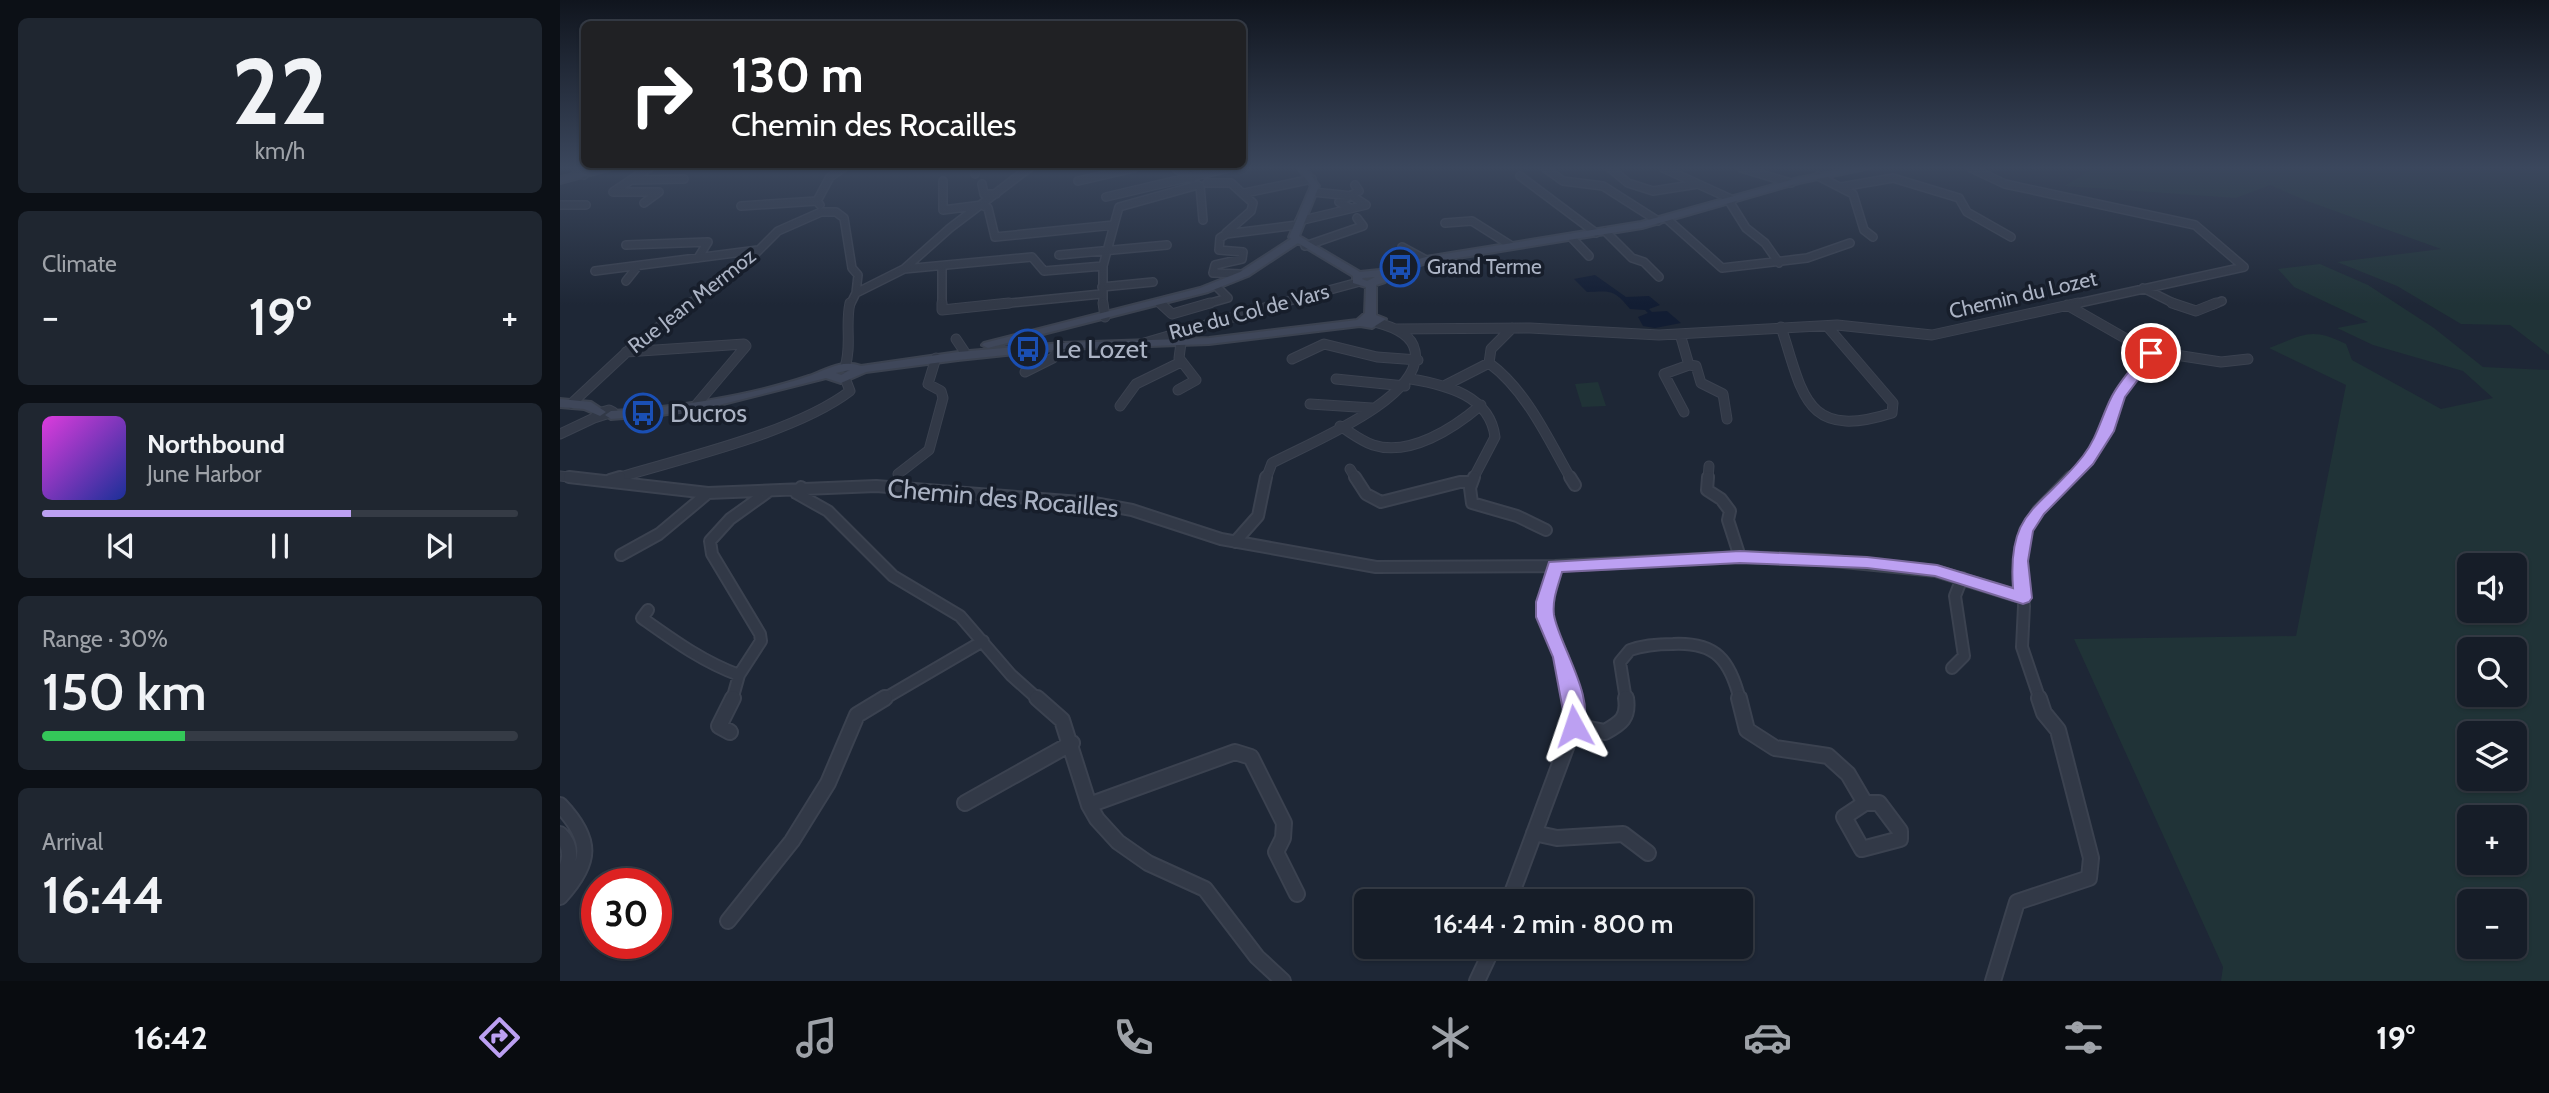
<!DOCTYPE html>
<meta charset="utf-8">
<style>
:root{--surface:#161d28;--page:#1f2630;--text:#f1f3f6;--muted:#9ea2a8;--line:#353b45;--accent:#bca0f2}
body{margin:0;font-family:Cabin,sans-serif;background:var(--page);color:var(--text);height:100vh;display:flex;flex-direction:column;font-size:26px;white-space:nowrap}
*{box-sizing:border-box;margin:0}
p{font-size:23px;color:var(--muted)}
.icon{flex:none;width:38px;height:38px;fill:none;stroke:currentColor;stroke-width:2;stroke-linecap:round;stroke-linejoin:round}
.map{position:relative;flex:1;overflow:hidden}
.sheet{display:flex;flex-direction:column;gap:18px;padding:18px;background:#0c1016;width:560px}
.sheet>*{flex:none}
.guide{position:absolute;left:21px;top:21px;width:665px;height:147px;border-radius:10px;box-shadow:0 2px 5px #0004,0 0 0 2px var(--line);background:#202124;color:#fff;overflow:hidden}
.tools{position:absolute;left:1897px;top:553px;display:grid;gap:14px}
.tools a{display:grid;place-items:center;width:70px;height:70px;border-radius:10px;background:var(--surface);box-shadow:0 2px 5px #0004,0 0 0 2px var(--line);font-size:35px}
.speed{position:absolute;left:21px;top:868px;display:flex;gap:14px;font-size:35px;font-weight:700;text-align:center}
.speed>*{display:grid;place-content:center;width:91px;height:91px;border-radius:50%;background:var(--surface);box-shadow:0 2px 5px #0004,0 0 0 2px var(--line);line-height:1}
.speed .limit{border:10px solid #d22;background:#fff;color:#111}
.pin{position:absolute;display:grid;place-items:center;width:60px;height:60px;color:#fff;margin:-30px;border:4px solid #fff;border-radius:50%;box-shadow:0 2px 7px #0007}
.me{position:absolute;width:77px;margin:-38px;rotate:355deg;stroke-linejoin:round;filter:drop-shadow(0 0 5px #0008)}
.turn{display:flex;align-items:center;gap:24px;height:147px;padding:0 35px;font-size:32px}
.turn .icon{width:91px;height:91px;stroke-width:2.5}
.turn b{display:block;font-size:49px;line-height:60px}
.big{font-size:52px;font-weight:600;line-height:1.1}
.sheet .tile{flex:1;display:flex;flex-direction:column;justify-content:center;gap:10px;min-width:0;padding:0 24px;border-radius:10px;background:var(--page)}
.sheet .dial{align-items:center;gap:0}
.dial b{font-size:91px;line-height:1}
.song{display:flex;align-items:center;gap:21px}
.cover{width:84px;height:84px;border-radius:10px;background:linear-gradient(135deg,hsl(300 70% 55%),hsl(230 70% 35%))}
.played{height:7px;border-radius:4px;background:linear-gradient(90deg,var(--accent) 65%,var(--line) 65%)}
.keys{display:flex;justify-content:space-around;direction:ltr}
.heat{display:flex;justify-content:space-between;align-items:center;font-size:38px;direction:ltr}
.charge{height:10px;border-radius:5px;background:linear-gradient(90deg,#34c759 30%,var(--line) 0)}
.trip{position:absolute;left:794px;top:889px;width:399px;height:70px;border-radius:10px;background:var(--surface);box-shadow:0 2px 5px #0004,0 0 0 2px var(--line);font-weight:600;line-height:70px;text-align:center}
.menu{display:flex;height:112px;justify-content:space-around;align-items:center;background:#090c10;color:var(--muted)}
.menu .icon{width:49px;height:49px}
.menu .on{color:var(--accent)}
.menu b{font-size:32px;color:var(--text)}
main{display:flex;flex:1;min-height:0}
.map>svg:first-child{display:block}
</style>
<main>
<section class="sheet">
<div class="tile dial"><b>22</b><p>km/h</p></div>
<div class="tile"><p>Climate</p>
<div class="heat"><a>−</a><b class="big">19°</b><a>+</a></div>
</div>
<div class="tile">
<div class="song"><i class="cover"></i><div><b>Northbound</b><p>June Harbor</p></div></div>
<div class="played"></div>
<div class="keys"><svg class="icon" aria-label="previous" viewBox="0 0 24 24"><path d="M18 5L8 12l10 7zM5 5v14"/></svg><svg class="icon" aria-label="pause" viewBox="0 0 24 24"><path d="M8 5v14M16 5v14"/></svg><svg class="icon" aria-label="next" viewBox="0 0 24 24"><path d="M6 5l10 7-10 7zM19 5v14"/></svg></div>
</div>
<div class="tile"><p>Range · 30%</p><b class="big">150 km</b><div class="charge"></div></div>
<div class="tile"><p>Arrival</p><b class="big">16:44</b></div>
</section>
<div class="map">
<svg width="1989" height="981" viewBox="0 0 1989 981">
<rect width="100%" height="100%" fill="#1e2736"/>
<path fill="#203337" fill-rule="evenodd" d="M1535,168H1989V355L1950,325L1901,324L1837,286L1777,262L1881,249L1747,201L1710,185L1676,198L1504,186Z
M1760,264L1808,285L1874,328L1923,367L1989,370V981H1661L1663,967L1514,639L1736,636L1786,385L1709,348C1744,335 1750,326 1786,344L1792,360L1881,409L1933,398L1903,371L1813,345L1777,328L1808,322L1734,287L1718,269ZM1909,565H1955V611H1909ZM1909,649H1955V695H1909ZM1909,733H1955V779H1909ZM1909,817H1955V863H1909ZM1909,901H1955V947H1909Z
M1038,382L1046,406L1022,407L1015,384Z"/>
<path fill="#121d33" d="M1035,275L1066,297L1089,296L1100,305L1089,309L1092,312L1107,311L1121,323L1095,328L1083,326L1078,317L1088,313L1085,310L1070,309C1054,290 1053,291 1027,292L1014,279Z"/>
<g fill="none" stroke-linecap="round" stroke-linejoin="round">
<defs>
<path id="street-far3" d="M15,168L24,175
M415,168V174
M615,168L632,179
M985,168L1003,181L1043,186L1098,221
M1050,168L1068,183L1093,191L1138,184L1173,200
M1103,168L1138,184
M1181,168L1231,183
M1411,168L1445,184L1635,225L1684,267L1510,305
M960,176L1036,233
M1258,176L1293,194L1304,230L1313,237
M74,180L124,179
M383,181V210L422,205L428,208L435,237L554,225L559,207L638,185
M518,181L574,168
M647,183H671L693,203L691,211L666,233
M422,184L424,194H436
M640,186L643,220
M1281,187L1333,178L1399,198L1407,212L1451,237
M685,193L752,179
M546,197L669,168
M1169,201L1186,228L1205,243L1219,263
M84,203L99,192H53L89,168
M0,205H26
M260,205L257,201L270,177L283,168
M181,206L257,201
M790,208L779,202L799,191L795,185
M1107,219L1162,268L1247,258L1290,243
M739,221L806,205L792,196L753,192
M885,223L912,221L950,245
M1045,231L1072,258L1084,262L1099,277
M1011,237L1029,256
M66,245L148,242L138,258
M745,246L803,226L797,218
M842,247L866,260
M499,255L607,245
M382,266V305
M344,269L472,257L484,271L543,266
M35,271L198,250
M683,274L653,273L655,265L682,259L683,252L659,250L660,238L666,234L737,225
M66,281L78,266
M542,287L593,282
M1583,288L1617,305
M296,293L344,269L390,228L469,168
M600,303L602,305
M128,305L194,255L218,231L261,212H276L284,218L292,268L298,275L296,293L290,305
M431,305L541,294
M543,305V266L554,225
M643,305L668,298L656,286
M714,305L799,282
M1652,305L1662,301"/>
<path id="street-far2" d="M382,303V310L449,303
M543,303L545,317
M600,303L612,314L650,303
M1612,303L1636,311L1656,303
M1507,305L1591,353L1558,397L1546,431L1528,460L1510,479
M1221,327C1243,393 1244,441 1332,413L1333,403L1267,326
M952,328L931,349L929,363C967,391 988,439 1011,479
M836,329L970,328L1099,335L1277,325L1372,335L1518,303
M1120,334L1129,365L1104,374L1124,412
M396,339L404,351
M581,344L721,303
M1590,351L1661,362L1688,359
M66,352L184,344L186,346L137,404
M732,359L764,344L817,357L858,360
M1129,365L1136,366L1141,383L1163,394L1167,419
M285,367C292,345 285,325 290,303
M465,372L493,358L502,346
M776,379L845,386
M851,379C887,385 930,396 935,437L913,479
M884,386L929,363
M618,390L636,380L619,358L621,343
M11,404L70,349L130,303
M750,404L812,408
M560,406L576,384L621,362
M49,410L53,412L34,418L38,413Z
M780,426C790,432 801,441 813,445C850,457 894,428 921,405
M0,434L34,418
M790,469L796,479
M338,474L369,450L383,398L381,391L368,384L376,358
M0,476L24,479
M54,479C122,458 235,433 290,391L285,378
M706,479L712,463C747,444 864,398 855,351C852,334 833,327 818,323
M1148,479L1149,466"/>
<path id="street-far1" d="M9,477L148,493L316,486L534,503L572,510L661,539L816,567L995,566L1180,557L1263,560L1376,571L1463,598
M795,477L806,494L821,502L900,482H912
M914,477L910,488L912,503L957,516L986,530
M1010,477L1015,485
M1148,477L1147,490L1161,499L1170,511L1168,520L1180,557
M50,480L60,477
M241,487L236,493L268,511L333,576L400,616L451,675L479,700
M675,542L698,516L706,477
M61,555L99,534L148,493
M995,566L985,602V617L1003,657L1012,700
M88,610L82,618C113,640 143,662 179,675
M1392,668L1404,656L1395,596L1402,578
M172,700L179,675L201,641L200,634L152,554L150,541L170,519L209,491
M322,700L423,641
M1066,700L1060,662L1070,650C1084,645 1099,644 1113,644C1156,642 1170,660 1180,700
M1480,700L1462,647L1464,606L1460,561L1465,531L1478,511L1511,477"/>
<path id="street" d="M477,698L502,720L529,805L537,819L558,842L588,863L645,889L697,957L723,981
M1179,698L1187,730L1215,748L1268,756L1288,774L1305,803
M1014,726L1045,732C1061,723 1069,718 1066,698
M170,732L159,726L173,698
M405,803L512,743
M1305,803H1319L1340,831V839L1302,849L1284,817Z
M0,805C33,840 32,862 0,897
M529,805L675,752L691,757L724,823L723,838L716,852L737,894
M974,833L997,838L1063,834L1088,853
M0,834C15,849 9,865 0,881
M949,901L1014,726L1012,698
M168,921L232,841L268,783L297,715L325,698
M1035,947L1085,950
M917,981L933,947
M1433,981L1457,902L1529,878L1531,858L1498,730L1484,713L1479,698"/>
<path id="secondary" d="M42,168H56L0,183V177Z
M738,168H746L759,186L739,236L800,272L819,270L866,257L1081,222L1238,178L1294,168H1310L1239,183L1082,228L867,263L825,275V282L816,285V315L826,319L812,328L800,326L649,344L502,349L398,360L306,372L281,383L266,378L151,407L101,415L51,419L45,415L51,411C113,408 190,396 249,376C266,370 282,359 301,366L398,352L502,343L649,338L797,320L805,313L806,287L793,283V276L738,243L688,276L648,292L428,348L422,345L424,343L640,288L680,272L731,239L729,237L751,186ZM815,277L807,281L802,279L803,278ZM290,370L281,375L276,373Z
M0,399L31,402L46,412L40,416L24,409L0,407Z"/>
</defs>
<use href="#street-far3" stroke="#3b4250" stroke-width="10"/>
<use href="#street-far2" stroke="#3b4250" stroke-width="11"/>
<use href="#street-far1" stroke="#3b4250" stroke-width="14"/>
<use href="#street" stroke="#3b4250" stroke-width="18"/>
<use href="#secondary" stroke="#3b4250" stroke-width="4"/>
<use href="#street-far3" stroke="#323947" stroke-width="7"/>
<use href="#street-far2" stroke="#323947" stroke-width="9"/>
<use href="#street-far1" stroke="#323947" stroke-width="10"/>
<use href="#street" stroke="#323947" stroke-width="14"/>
<use href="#secondary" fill="#3f475a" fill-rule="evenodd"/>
</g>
<linearGradient id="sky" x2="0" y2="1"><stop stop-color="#10151e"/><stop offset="0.55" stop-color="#3b475d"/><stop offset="1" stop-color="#3b475d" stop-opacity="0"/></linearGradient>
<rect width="1989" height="305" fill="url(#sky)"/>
<path fill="#bca0f2" stroke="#7a689d" stroke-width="2" d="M1586,350L1598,353L1565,397L1554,431L1533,464L1484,514L1473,531L1468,561L1472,598L1469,602L1463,604L1375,576L1307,568L1180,563L1002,572C998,586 992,600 994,615C999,645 1038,700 1021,732H1007L993,657L976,617V602L989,562L1180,551L1307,557L1377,565L1453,588C1447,508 1481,510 1523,456C1537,438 1541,418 1551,398C1559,381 1575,365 1586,350Z"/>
<defs>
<symbol id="bus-ring" viewBox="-11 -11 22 22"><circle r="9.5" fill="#171e2b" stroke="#1a4fb4" stroke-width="1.5"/><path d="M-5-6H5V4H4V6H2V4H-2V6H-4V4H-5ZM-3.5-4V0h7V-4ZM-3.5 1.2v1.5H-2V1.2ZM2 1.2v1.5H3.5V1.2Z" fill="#1a4fb4"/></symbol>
</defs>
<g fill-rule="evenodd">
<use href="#bus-ring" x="818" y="245" width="44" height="44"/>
<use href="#bus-ring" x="446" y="327" width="44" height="44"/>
<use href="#bus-ring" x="61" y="391" width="44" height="44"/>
</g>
<g text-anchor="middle" stroke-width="7" stroke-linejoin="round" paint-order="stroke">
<g font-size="21" fill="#abb3c4" stroke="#171e2b" text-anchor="start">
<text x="867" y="274">Grand Terme</text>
</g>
<g font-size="21" fill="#abb3c4" stroke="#171e2b">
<text transform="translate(1463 295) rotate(-13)" y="7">Chemin du Lozet</text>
<text transform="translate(132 301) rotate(-38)" y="7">Rue Jean Mermoz</text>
<text transform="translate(689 312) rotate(-15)" y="7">Rue du Col de Vars</text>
</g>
<g font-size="26" fill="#abb3c4" stroke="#171e2b" text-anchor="start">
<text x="495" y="358">Le Lozet</text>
<text x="110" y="422">Ducros</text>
</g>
<g font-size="26" fill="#abb3c4" stroke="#171e2b">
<text transform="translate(443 498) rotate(5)" y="9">Chemin des Rocailles</text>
</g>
</g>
</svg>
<div class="tools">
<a><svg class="icon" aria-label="sound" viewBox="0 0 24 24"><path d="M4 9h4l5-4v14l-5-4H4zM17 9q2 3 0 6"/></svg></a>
<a><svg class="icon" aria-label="search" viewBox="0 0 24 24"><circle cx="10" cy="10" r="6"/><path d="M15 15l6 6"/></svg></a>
<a><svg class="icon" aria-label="layers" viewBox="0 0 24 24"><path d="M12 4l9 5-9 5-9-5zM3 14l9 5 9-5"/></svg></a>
<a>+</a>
<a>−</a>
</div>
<div class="speed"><div class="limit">30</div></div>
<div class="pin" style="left:1591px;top:353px;background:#d93025"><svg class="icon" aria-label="arrive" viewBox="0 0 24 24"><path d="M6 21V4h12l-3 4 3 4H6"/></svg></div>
<svg class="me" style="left:1014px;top:726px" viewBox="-20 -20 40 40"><path d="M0-17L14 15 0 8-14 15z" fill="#bca0f2" stroke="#fff" stroke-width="4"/></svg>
<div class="trip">16:44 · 2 min · 800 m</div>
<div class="guide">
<div class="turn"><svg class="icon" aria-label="right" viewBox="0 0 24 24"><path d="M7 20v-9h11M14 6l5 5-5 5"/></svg><div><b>130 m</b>Chemin des Rocailles</div></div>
</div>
</div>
</main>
<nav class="menu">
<b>16:42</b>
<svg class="icon on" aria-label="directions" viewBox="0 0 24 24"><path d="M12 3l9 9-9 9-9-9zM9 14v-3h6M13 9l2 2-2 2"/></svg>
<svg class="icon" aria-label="music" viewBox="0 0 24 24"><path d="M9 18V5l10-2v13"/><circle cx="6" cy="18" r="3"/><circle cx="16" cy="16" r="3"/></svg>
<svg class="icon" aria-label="phone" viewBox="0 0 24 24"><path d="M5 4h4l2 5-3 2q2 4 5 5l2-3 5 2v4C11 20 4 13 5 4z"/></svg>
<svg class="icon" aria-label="climate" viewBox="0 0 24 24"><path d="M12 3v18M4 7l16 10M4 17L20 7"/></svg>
<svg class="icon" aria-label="car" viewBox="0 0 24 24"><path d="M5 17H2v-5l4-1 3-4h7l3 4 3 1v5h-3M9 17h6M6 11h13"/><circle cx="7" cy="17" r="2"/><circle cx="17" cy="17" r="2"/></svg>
<svg class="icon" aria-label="filters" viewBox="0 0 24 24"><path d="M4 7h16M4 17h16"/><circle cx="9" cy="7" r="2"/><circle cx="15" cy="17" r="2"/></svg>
<b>19°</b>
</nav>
